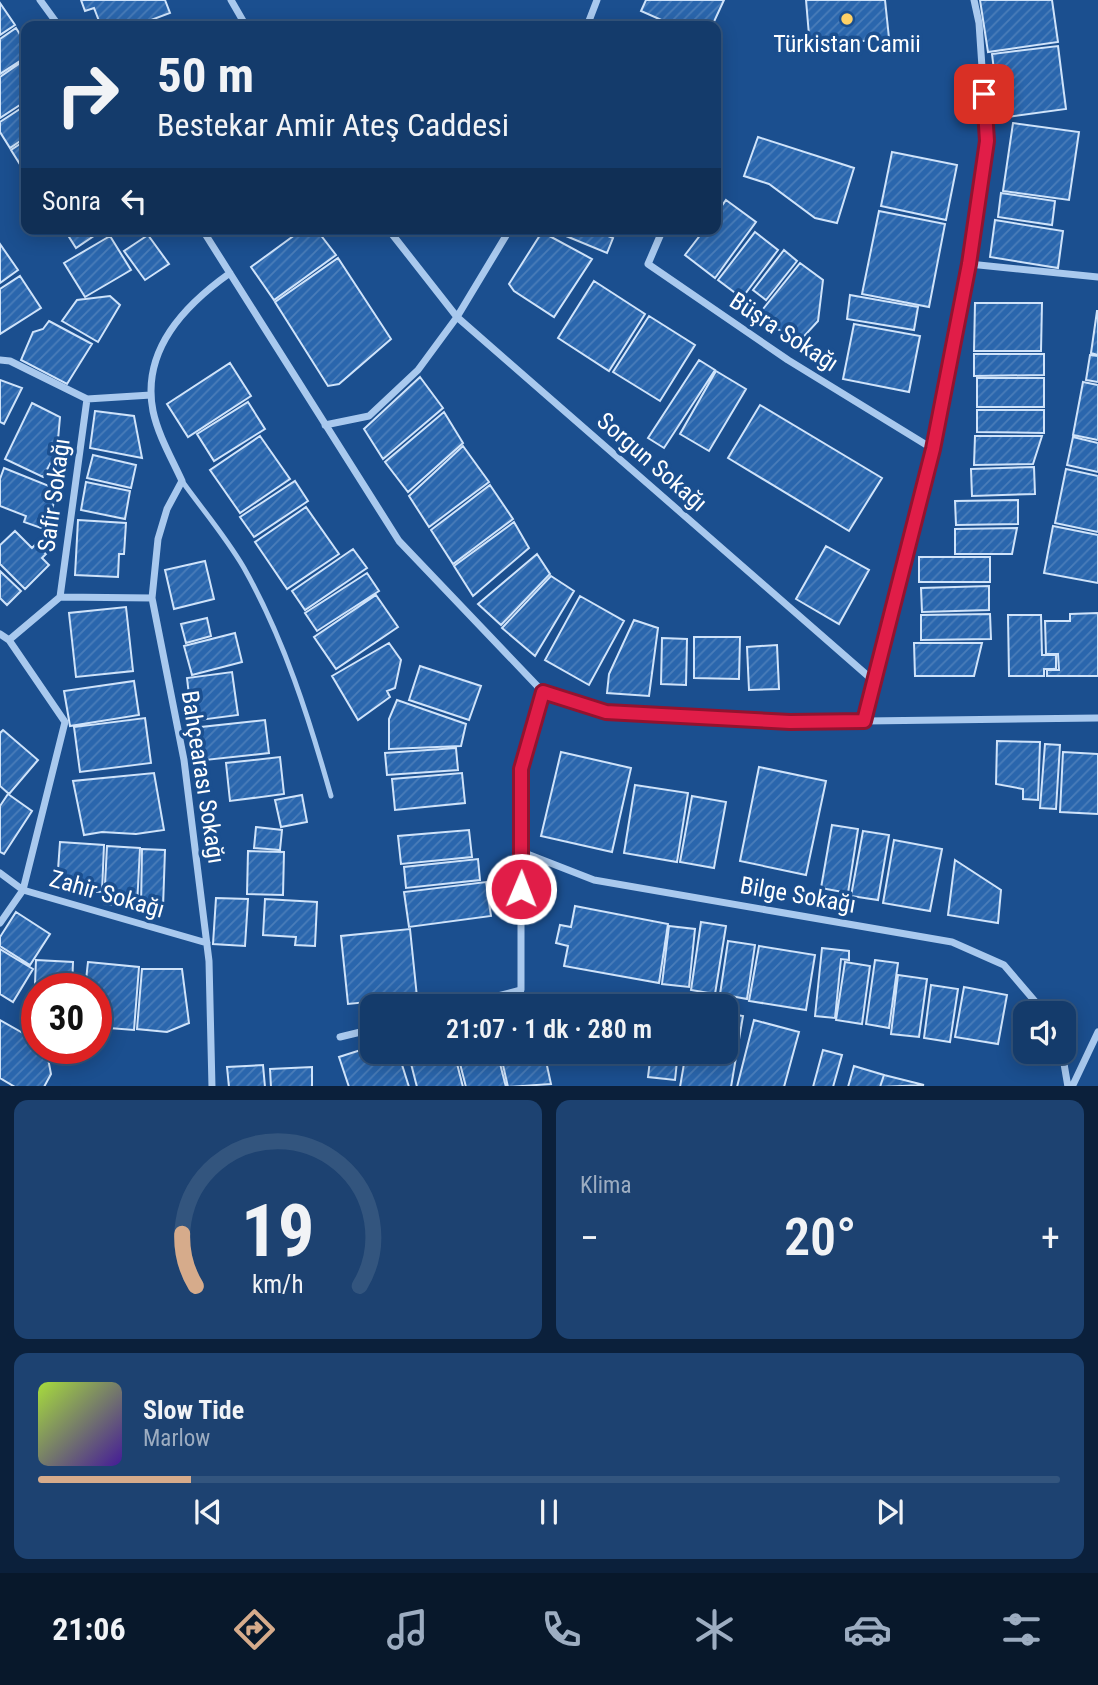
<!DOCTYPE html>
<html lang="tr">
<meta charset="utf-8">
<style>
:root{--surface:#143b6b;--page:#1d4271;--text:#f1f3f6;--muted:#9dadc1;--line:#33557e;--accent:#d6ab8b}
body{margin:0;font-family:"Roboto Condensed",sans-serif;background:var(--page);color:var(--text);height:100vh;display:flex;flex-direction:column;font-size:26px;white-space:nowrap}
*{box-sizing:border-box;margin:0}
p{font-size:23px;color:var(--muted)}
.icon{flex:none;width:38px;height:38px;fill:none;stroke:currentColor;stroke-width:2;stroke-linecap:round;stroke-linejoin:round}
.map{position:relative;height:1086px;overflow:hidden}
.sheet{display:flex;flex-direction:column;gap:14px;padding:14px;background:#0b203b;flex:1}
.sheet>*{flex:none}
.top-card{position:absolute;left:21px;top:21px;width:700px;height:214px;border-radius:14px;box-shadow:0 4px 18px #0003,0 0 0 2px var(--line);background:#143b6b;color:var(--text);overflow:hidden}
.fabs{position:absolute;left:1013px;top:1001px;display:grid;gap:14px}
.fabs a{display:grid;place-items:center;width:63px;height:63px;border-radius:14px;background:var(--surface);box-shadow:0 4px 18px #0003,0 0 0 2px var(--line);font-size:35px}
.speed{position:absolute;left:21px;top:973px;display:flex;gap:14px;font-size:35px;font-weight:700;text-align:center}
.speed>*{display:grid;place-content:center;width:91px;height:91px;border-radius:50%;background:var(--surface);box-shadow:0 4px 18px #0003,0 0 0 2px var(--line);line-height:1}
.speed .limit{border:10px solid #d22;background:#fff;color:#111}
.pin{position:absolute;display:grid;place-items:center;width:60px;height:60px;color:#fff;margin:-30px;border-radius:14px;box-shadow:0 4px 10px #0006}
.me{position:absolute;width:77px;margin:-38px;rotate:1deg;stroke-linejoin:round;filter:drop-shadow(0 0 5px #0008)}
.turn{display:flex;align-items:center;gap:24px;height:147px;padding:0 21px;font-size:32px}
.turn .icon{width:91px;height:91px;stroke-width:2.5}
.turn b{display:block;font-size:49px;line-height:60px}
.then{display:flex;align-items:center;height:66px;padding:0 21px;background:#0003;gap:14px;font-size:26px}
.big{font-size:52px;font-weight:600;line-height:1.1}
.sheet .tile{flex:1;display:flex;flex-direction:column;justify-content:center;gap:10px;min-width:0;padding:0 24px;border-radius:14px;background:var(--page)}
.sheet .dial{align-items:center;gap:0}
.dial svg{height:182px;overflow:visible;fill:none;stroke:var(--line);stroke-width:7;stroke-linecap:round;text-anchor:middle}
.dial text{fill:var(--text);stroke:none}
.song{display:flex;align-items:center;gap:21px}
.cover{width:84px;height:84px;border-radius:10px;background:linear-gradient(135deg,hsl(80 70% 55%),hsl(260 70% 35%))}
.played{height:7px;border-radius:4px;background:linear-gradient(90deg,var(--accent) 15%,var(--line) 15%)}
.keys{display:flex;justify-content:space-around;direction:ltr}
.heat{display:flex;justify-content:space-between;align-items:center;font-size:38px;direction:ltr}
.sheet .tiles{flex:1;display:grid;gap:14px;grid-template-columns:1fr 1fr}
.tile:last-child{grid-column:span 2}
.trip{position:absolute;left:360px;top:994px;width:378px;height:70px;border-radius:14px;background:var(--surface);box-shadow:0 4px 18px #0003,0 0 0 2px var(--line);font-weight:600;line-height:70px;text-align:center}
.tabs{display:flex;height:112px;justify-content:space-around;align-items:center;background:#08182b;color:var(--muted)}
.tabs .icon{width:49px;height:49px}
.tabs .on{color:var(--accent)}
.tabs b{font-size:32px;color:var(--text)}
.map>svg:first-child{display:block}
</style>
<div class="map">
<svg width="1098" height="1087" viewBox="0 0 1098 1087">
<defs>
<pattern id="building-hatch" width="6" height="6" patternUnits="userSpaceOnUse" patternTransform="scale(1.75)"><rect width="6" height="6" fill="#2a66ad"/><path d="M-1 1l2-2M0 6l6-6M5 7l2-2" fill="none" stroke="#4a7db9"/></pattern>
</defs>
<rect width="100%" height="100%" fill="#1b4f8f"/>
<path fill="url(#building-hatch)" stroke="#cfe3fa" stroke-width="2" d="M81,0H165L170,13L135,26H101L94,8L85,11Z
M646,0H724L712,26H675L641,11Z
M806,0H885L889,38L810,47Z
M980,0H1052L1058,42L988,52Z
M0,3L15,25L0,35Z
M16,28L26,44V57L0,74V39Z
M1058,46L1066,109L1000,118L992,54Z
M26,59V101L0,118V77Z
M26,105V137L10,148L0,132V122Z
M1013,123L1079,132L1069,200L1003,191Z
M758,137L854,168L837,223L815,218L769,184L744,176Z
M26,140V174L11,150Z
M892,152L957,165L946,220L881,206Z
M1001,193L1055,201L1052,225L998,217Z
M726,200L756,222L715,278L685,255L705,229H716V214Z
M879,211L945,224L929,307L862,294Z
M995,220L1063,231L1058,268L990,257Z
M64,229H104L76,248Z
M303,229H316L336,255L274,300L251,267Z
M549,229H591L613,238L607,253Z
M542,232L592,259L554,317L514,291L509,284Z
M755,232L778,250L742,298L718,280Z
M148,235L169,264L145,280L124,251Z
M110,236L131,270L85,297L64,263Z
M0,244L18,270L0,283Z
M784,250L797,261L766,300L753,290Z
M338,258L391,339L339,384L328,386L275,302Z
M800,263L823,280L818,321L797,344L759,314Z
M20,276L41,308L0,334V289Z
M594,281L645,314L609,371L558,338Z
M850,295L918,307L914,330L847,319Z
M110,296L120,305L98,342L62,321L77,300Z
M975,303H1042L1041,351H974Z
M1097,311H1098V355L1091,353Z
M649,316L695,345L660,401L613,372Z
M49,321L92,344L67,384L21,360L33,332L43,329Z
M854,324L920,336L909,392L843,379Z
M974,354H1044V375L974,376Z
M1090,355L1098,356V382L1086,380Z
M699,360L715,370L664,448L648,438Z
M230,363L251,396L188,437L167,404Z
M716,371L746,389L709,451L680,434Z
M420,377L443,408L383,459L364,429Z
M977,378H1044V407H977Z
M0,380L22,388L4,424L0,422Z
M1083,382L1098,385V440L1073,435Z
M248,402L265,429L214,461L197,434Z
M32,403L60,417L57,451L43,477L5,459Z
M760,405L882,478L849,531L728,458Z
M977,410H1044V433L977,432Z
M95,411L134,416L142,458L90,448Z
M444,412L463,443L408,492L385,462Z
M260,436L290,479L240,513L210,470Z
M975,436H1042L1033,464L974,465Z
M1073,437L1098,443V472L1067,465Z
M463,446L489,482L429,527L409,496Z
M93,455L136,465L131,488L87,478Z
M1034,467L1035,494L972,496L971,469Z
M4,468L59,490L44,529L24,522L26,516L0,506V479Z
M1066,469L1098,476V532L1055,523Z
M295,481L308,501L254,537L240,517Z
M86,482L130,491L125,519L81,510Z
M490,485L513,519L453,564L431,530Z
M1018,500V524L956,525L955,501Z
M306,507L339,554L287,589L255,542Z
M78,520L126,523L124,554H119L118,577L75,575Z
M514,522L529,548L473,596L454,566Z
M1053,526L1098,535V583L1044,573Z
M1017,528L1012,554H955V529Z
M15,531L32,548L36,544L46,554L42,558L49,565L25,589L0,564V545Z
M826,546L869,570L839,624L796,599Z
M353,549L367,568L305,610L292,591Z
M537,554L550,574L501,625L478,604Z
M919,557H990V582H919Z
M205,561L214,599L174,609L165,570Z
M0,571L21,591L7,605L0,598Z
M367,573L379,591L317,631L305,613Z
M551,576L574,591L535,656L502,628Z
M989,586V610L922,612L921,588Z
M376,595L398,627L336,669L314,637Z
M580,596L624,621L589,685L545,660Z
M126,607L133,671L76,677L69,613Z
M1098,613V676H1047V670H1059L1058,654H1046L1045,621H1070V614Z
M990,614L991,639L921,640V615Z
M1008,615H1041L1042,655H1056V669H1044V676H1009Z
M207,618L211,636L186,643L181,624Z
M634,620L658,628L649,696L607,693L609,674Z
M235,633L242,662L192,675L184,646Z
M694,637H740L739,679L694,678Z
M662,638L687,639L686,685L661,684Z
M389,643L401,660L395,688L387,691L390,697L358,720L332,676Z
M914,643H982L974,676H915Z
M777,645L779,689L749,690L747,647Z
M420,666L481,686L469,720L409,700Z
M232,672L238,715L192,721L187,678Z
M134,681L139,715L70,726L64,691Z
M397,700L466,724L461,746L389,749V719Z
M145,718L151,763L80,772L74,727Z
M265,720L269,753L196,761L192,728Z
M3,730L38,760L9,794L0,786V733Z
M997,741L1040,742L1038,800L1023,799V789L996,784Z
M1045,744L1060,745L1056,809L1040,808Z
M456,748L458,770L387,775L385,753Z
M561,752L631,768L612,852L541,836Z
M1063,752L1098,754V814L1060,812Z
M280,757L284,794L230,801L226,763Z
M759,767L826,781L806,875L740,861Z
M154,773L164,830L136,834L102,832L84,835L73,781Z
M462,773L465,803L395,810L392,779Z
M635,785L688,793L677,862L624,853Z
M8,794L32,811L4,854L0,852V806Z
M302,795L307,822L281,827L275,800Z
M692,796L726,802L714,868L680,862Z
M832,825L858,829L848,893L821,888Z
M256,827L282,830L280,850L254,848Z
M469,830L472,857L401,864L398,836Z
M863,831L889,835L878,900L851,896Z
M894,840L942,849L930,911L883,903Z
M60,842L104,845L102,892L63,890L65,871L58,870Z
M107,846L140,848L137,906L104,904Z
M142,849L165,850L163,908H141Z
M248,851L284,852L283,895L247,894Z
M478,859L480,880L406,888L404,867Z
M955,860L1001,890L998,923L948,915Z
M486,882L491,916L409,927L404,892Z
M216,898L248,899L245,946L213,944Z
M265,899L317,902L315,946L295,945L296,937L263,935Z
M575,906L668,924L659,983L564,966L568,946L556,943L560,925L571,927Z
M16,912L50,934L30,965L0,946V937Z
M701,922L726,926L715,994L691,990Z
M669,926L695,929L689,987L662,984Z
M410,929L417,997L348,1004L341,936Z
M728,941L755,945L747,999L720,994Z
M759,946L815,955L806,1010L749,1001Z
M822,948L849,951V960L841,959L835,1018L815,1016Z
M0,949L33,969L13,1002L0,994Z
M36,960L73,962L72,989H37V1008L34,1007Z
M875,960L898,963L889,1028L866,1024Z
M88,962L139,967L134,1030L96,1027V989H85Z
M845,962L870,966L862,1024L836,1020Z
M142,969H182L189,1023L167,1032L137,1029Z
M898,975L927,979L919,1037L891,1034Z
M931,985L958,989L950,1042L924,1038Z
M964,987L1007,995L998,1044L955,1037Z
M726,1013L743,1016L731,1087H680L686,1052H726Z
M0,1020L37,1041V1048H46L51,1074L44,1087H15L0,1078Z
M754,1020L799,1032L784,1087H737Z
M373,1046V1052H398L409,1087H349L339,1057Z
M823,1050L842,1055L833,1087H813Z
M408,1052H454L463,1087H417Z
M457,1052H497L506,1087H466Z
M500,1052H544L551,1084L508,1087Z
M651,1052H678L675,1080L648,1077Z
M263,1065L265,1087H229L227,1067Z
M854,1066L884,1075L880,1087H848Z
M312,1067V1087H271L270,1069Z
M884,1075L924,1085L880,1087Z"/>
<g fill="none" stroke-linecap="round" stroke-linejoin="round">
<path stroke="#a9c9ee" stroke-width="5" d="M182,481C202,509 226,537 244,568C284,639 309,718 331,796"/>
<path stroke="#a9c9ee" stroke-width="7" d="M40,0L59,26
M231,0L246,26
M587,26L597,0
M716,78V87
M202,229L399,541L543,692L606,712L790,722L1098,718
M388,229L457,317L876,683L864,721
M663,229L648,264L788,360L933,449
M969,264L1098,277
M0,360L10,361L87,399L151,395
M325,425L369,416L418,370L457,317L510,229
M60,597L87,399
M0,634L9,640L60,597L152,598
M876,683L933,449L969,264L987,141L979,23L974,0
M522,852L594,880L952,942L1004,965L1045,1013
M0,873L23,890L207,943
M0,923L23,890L65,722L9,640
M458,1006L521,990V769L543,692
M340,1037L373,1029
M1062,1052L1068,1087
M212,1087L209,961L184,760L152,598L158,539L167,509L182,481C172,459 158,435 153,411C141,350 185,305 230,273
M1072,1087L1098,1032"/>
</g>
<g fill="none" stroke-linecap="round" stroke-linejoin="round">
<defs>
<path id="route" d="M521,889V769L543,692L606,712L790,722L864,721L933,449L969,264L987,141L984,94"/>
</defs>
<use href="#route" stroke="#92132f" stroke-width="18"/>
<use href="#route" stroke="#e11d48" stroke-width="12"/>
</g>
<circle fill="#ffd166" stroke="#1b4f8f" stroke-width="2.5" cx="847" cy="19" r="7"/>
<g text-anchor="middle" stroke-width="7" stroke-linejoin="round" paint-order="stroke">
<g font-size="24" fill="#fff" stroke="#1b4f8f">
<text x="847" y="52">Türkistan Camii</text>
</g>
<g font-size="24" fill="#fff" stroke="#1b4f8f">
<text transform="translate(784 332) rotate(33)" y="8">Büşra Sokağı</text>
<text transform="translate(652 462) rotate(41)" y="8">Sorgun Sokağı</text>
<text transform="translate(54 495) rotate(-82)" y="8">Safir Sokağı</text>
<text transform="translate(203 777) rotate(81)" y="8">Bahçearası Sokağı</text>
<text transform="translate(107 894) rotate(16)" y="8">Zahir Sokağı</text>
<text transform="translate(798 895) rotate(10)" y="8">Bilge Sokağı</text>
</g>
</g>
</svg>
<div class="fabs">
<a><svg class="icon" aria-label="sound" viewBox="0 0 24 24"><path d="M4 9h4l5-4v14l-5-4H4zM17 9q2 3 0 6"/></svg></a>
</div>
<div class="speed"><div class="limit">30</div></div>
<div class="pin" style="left:984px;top:94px;background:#d93025"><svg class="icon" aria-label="arrive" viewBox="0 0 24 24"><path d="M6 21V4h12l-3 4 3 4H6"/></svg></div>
<svg class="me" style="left:521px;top:889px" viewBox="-20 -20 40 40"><circle r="17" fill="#e11d48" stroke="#fff" stroke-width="3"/><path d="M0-11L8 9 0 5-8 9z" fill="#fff"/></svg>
<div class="trip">21:07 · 1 dk · 280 m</div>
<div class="top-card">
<div class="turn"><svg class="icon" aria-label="right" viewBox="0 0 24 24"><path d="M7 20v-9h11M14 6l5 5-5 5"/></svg><div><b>50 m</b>Bestekar Amir Ateş Caddesi</div></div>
<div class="then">Sonra<svg class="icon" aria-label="left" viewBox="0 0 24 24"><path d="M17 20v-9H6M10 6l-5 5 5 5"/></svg></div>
</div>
</div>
<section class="sheet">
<div class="tiles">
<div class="tile dial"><svg viewBox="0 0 100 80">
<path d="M14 69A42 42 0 1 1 86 69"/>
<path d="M14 69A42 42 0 0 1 8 46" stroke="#d6ab8b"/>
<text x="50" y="56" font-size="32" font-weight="700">19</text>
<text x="50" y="72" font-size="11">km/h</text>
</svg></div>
<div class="tile"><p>Klima</p>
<div class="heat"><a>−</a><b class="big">20°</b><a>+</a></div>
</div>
<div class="tile">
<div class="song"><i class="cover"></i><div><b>Slow Tide</b><p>Marlow</p></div></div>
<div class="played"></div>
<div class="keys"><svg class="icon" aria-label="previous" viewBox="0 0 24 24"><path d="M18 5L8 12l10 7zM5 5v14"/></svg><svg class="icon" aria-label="pause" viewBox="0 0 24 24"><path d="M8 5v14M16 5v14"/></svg><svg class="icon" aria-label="next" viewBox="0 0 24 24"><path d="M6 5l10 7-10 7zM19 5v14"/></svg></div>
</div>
</div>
</section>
<nav class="tabs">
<b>21:06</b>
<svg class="icon on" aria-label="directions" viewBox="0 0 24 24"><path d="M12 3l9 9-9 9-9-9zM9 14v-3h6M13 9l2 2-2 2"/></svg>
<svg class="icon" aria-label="music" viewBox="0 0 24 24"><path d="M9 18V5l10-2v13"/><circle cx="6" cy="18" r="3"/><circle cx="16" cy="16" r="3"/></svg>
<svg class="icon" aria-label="phone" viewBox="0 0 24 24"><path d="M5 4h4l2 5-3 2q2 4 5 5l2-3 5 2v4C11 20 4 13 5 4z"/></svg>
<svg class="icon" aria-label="climate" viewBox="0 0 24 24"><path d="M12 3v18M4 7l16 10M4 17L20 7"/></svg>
<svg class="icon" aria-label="car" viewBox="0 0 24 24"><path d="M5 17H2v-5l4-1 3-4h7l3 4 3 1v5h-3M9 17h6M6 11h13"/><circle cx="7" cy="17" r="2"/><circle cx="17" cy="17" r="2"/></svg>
<svg class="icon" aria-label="filters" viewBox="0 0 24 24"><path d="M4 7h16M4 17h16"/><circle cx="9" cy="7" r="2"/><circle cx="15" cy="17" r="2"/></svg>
</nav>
